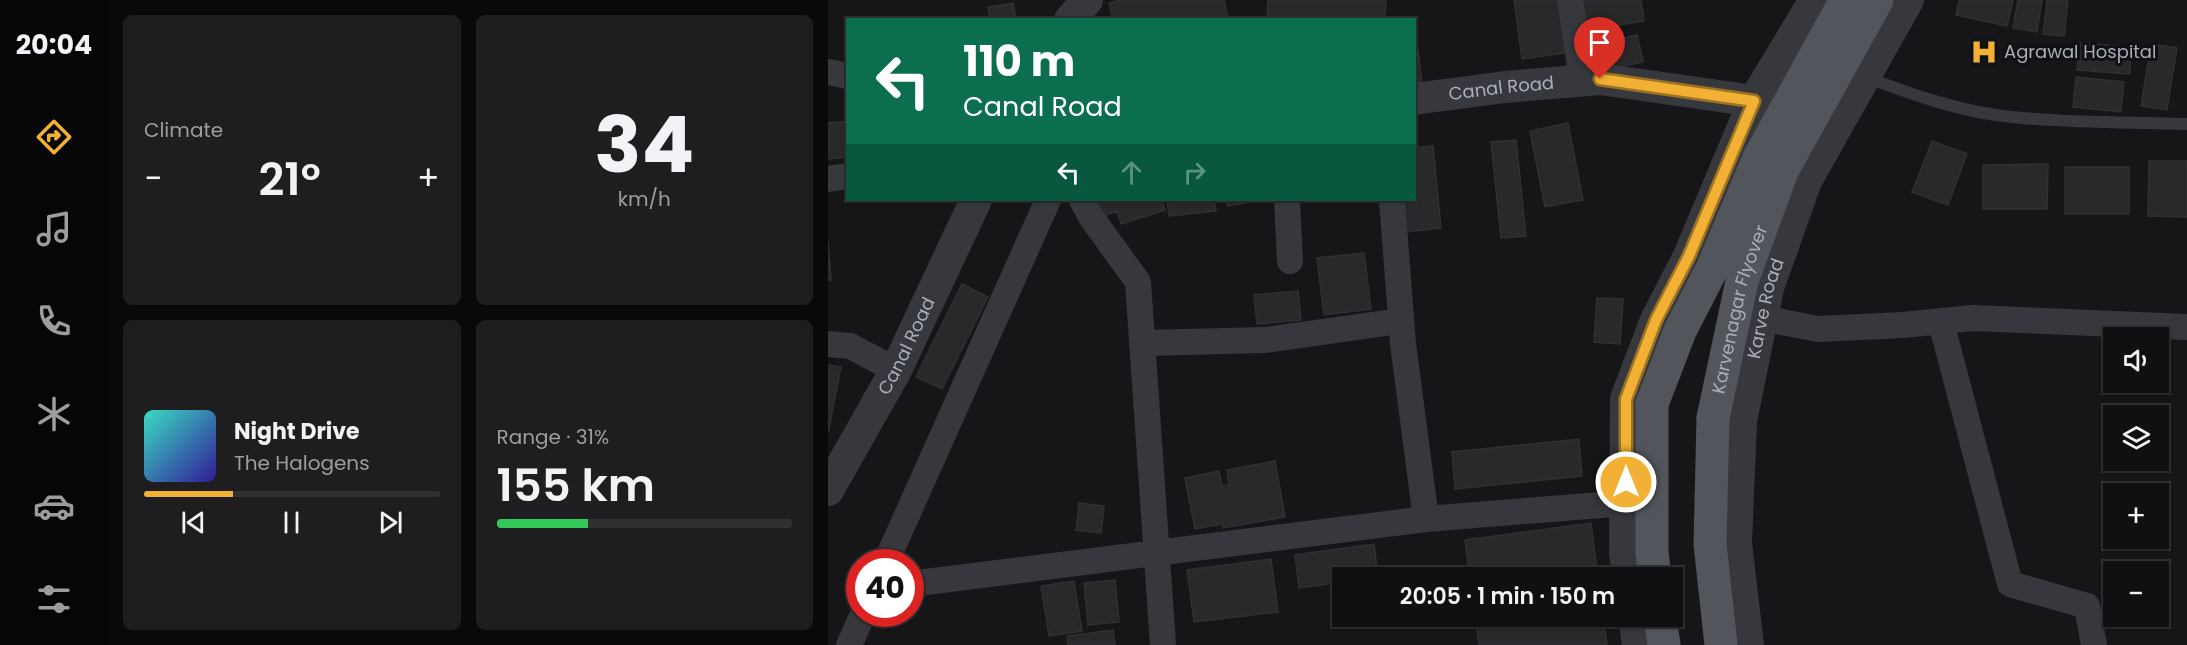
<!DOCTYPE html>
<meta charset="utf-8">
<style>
:root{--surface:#101012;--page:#1e1e20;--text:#f1f3f6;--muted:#9c9d9f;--line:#303032;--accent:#f2b134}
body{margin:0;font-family:Poppins,sans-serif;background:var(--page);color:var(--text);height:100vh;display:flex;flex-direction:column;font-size:22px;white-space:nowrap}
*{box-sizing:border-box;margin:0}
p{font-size:20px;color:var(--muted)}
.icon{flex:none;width:33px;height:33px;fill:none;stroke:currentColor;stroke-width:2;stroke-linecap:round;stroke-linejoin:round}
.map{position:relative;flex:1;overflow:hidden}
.details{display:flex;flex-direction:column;gap:15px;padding:15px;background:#09090a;width:720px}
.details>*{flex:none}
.guide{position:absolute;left:18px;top:18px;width:570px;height:183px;border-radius:0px;box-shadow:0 2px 4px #0004,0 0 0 2px var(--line);background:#0b6e4f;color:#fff;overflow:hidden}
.fabs{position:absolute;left:1275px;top:327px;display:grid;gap:12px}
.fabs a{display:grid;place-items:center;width:66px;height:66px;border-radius:0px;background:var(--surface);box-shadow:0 2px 4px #0004,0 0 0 2px var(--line);font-size:30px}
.speed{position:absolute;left:18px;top:549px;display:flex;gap:12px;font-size:30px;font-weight:700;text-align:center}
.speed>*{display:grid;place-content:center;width:78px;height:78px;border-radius:50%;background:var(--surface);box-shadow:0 2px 4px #0004,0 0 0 2px var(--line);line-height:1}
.speed .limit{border:9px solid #d22;background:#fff;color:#111}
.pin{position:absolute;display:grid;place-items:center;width:51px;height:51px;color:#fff;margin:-62px -26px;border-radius:50% 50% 50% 0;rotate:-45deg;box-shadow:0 0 6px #0007}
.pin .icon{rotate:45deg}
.me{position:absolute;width:66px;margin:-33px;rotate:0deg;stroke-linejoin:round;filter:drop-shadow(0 0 4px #0008)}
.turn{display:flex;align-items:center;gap:21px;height:126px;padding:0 18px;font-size:27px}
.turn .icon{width:78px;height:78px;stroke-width:2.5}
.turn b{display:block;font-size:42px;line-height:51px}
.lanes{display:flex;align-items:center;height:57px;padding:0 18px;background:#0003;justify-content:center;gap:30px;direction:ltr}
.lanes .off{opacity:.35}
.big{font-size:45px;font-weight:600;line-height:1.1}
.details .widget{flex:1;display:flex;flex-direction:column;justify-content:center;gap:9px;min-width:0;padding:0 21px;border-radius:9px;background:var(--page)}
.details .dial{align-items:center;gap:0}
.dial b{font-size:78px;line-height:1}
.song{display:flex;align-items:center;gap:18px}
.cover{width:72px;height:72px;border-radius:9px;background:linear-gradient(135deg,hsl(170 70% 55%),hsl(250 70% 35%))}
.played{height:6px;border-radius:3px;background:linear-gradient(90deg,var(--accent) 30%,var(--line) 30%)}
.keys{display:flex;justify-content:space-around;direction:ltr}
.heat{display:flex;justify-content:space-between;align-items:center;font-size:33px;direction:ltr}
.charge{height:9px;border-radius:4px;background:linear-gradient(90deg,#34c759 31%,var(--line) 0)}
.details .tiles{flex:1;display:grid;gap:15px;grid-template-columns:repeat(2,1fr)}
.trip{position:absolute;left:504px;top:567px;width:351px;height:60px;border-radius:0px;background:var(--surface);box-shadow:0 2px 4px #0004,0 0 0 2px var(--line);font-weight:600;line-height:60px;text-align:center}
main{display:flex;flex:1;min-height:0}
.tab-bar{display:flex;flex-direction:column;width:108px;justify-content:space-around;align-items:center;background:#060607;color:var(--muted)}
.tab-bar .icon{width:42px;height:42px}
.tab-bar .on{color:var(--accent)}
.tab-bar b{font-size:27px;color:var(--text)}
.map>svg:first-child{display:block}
</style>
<main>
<nav class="tab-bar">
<b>20:04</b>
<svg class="icon on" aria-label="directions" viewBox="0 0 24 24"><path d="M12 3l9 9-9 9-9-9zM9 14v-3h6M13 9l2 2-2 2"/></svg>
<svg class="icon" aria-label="music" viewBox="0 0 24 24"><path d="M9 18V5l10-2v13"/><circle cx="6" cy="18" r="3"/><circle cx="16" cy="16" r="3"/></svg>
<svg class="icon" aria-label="phone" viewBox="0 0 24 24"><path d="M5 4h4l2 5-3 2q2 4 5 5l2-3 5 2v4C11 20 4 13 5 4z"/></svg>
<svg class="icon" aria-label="climate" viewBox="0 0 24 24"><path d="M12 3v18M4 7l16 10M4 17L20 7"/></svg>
<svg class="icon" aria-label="car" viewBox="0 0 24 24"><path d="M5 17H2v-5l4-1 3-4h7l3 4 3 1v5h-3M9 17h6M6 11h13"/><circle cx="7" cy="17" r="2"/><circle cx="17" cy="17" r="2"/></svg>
<svg class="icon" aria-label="filters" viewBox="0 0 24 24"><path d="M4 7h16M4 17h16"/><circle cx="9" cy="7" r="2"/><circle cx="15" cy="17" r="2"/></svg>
</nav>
<section class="details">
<div class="tiles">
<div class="widget"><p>Climate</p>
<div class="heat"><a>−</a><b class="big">21°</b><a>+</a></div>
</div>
<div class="widget dial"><b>34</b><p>km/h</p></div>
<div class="widget">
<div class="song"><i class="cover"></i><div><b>Night Drive</b><p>The Halogens</p></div></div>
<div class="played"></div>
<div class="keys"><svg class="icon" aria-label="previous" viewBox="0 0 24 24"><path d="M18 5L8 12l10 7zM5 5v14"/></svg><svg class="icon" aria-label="pause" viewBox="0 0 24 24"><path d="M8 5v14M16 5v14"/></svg><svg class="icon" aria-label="next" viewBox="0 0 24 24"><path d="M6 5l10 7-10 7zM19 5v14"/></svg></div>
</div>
<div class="widget"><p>Range · 31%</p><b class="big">155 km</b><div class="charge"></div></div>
</div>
</section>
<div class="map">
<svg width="1359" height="645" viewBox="0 0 1359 645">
<rect width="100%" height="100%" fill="#161618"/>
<path fill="#29292c" stroke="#303034" stroke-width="1.5" d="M293,0H396L400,19L285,20L281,3Z
M440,0H558L557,20H439Z
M686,0H738L744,52L694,59Z
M755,0H813L816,21L755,31Z
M1131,0H1185L1179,26L1128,15Z
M1190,0H1214L1209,32L1185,28Z
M1219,0H1240L1236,36L1215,34Z
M185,3L188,20H162L160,7Z
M809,35L815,62L762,73L757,46Z
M1252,43L1303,47L1302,74L1249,70Z
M1323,44L1349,48L1339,110L1313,106Z
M590,49L594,83L586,84V50Z
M1248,77L1296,82L1293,112L1245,107Z
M20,121V157L0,159V123Z
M740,123L755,200L717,207L702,131Z
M688,140L698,236L673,238L663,142Z
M1104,141L1139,154L1120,205L1084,192Z
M605,146L613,228L578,232L575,200H586V148Z
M1321,161H1359V217L1320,216Z
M1220,164L1219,209H1155V165Z
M1237,167H1301V214H1237Z
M265,200H334L337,210L293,224L289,211L269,218Z
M339,200H386L388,211L341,216Z
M398,200H437L399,206Z
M0,241L3,280H0Z
M536,253L543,309L496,315L489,258Z
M134,284L160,297L114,389L88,377Z
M470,291L473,320L429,324L426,295Z
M769,298L795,299L792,344L766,342Z
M0,365L13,367L0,433Z
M751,439L754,476L627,489L624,452Z
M447,461L457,517L395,528L394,524L367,529L357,478L391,471L394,486L401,485L399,470Z
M251,503L276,506L273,533L248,530Z
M763,523L770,578H642L637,540Z
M546,544L550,577L514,578V582L471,588L467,555Z
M443,559L450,612L366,622L359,570Z
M287,580L291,622L260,625L256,583Z
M246,581L254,631L221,636L213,586Z
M647,616H775L779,645H651Z
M285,630L287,645H240L239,636Z"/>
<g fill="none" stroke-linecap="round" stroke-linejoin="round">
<path stroke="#37383d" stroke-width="12" d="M1038,77C1085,95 1133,112 1184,117C1242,123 1301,122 1359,124"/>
<path stroke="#37383d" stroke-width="26" d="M742,0L754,79
M0,72L20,76
M0,179L20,176
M254,200L263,217L310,282L335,645
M459,200L462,261
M564,200L575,344L598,519
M934,316L954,322L990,329L1075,325L1145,318L1359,327
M1113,322L1182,584L1259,606L1266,645
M314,343L438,340L572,321
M0,344L22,346L68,370
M58,562L220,200
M82,584L598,519L798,503
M21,645L35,614"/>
<g stroke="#37383d" stroke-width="32">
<path d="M242,20L259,0"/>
<path id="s1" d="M586,99L677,87L772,79L926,101L945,106"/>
<path id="s2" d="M0,490L68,370L148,200"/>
<path d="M801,578L797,553L798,399L828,320L861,256L926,101L987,0"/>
<path d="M806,616L810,645"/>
<path id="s3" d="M920,645L908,543L913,421L940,288L978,181L1080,0"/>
</g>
<path stroke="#53555c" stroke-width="33" d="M824,404V552L827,578
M885,418L882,544L893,645
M832,616L836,645"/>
<g stroke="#53555c" stroke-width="33">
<path d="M824,404L852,331L885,267L931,158L1018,0"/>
<path id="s4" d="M885,418L914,281L954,171L1049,0"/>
</g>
</g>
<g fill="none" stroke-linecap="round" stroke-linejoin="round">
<defs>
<path id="route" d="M772,79L926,101L861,256L828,320L798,399V482"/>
</defs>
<use href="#route" stroke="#9d7322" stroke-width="15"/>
<use href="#route" stroke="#f2b134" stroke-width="10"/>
</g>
<defs>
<symbol id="hospital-bare" viewBox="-9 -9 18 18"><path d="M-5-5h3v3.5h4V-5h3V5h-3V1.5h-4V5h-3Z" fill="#f2b134" stroke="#111113" stroke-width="2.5" paint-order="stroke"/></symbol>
</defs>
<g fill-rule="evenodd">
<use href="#hospital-bare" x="1137" y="33" width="38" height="38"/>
</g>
<g text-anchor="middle" stroke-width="6" stroke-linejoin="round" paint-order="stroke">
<g font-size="18" fill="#a8adb8" stroke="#111113" text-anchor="start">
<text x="1176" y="58">Agrawal Hospital</text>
</g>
<g font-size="18" fill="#a8adb8" stroke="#111113">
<text dy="6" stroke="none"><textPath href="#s1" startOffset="88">Canal Road</textPath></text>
<text dy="6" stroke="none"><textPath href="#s3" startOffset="340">Karve Road</textPath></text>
<text dy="6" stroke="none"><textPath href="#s4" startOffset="112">Karvenagar Flyover</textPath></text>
<text dy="6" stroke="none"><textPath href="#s2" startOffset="164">Canal Road</textPath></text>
</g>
</g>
</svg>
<div class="fabs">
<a><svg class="icon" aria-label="sound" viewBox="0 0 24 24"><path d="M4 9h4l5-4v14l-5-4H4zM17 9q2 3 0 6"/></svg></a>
<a><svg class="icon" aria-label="layers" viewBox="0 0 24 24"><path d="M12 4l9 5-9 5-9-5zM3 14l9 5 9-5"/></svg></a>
<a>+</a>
<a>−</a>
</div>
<div class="speed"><div class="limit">40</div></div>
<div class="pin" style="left:772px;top:79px;background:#d93025"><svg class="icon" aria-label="arrive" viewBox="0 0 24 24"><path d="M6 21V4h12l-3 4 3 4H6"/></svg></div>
<svg class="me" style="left:798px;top:482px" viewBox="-20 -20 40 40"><circle r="17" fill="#f2b134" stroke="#fff" stroke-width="3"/><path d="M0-11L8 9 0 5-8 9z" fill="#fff"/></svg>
<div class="trip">20:05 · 1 min · 150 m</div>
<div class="guide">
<div class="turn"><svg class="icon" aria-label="left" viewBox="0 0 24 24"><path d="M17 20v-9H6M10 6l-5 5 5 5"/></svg><div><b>110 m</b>Canal Road</div></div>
<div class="lanes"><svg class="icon" aria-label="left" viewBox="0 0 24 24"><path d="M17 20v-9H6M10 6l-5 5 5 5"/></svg><svg class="icon off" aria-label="ahead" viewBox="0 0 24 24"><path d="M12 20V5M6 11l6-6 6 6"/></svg><svg class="icon off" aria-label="right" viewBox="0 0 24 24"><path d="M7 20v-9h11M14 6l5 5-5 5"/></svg></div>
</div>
</div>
</main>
